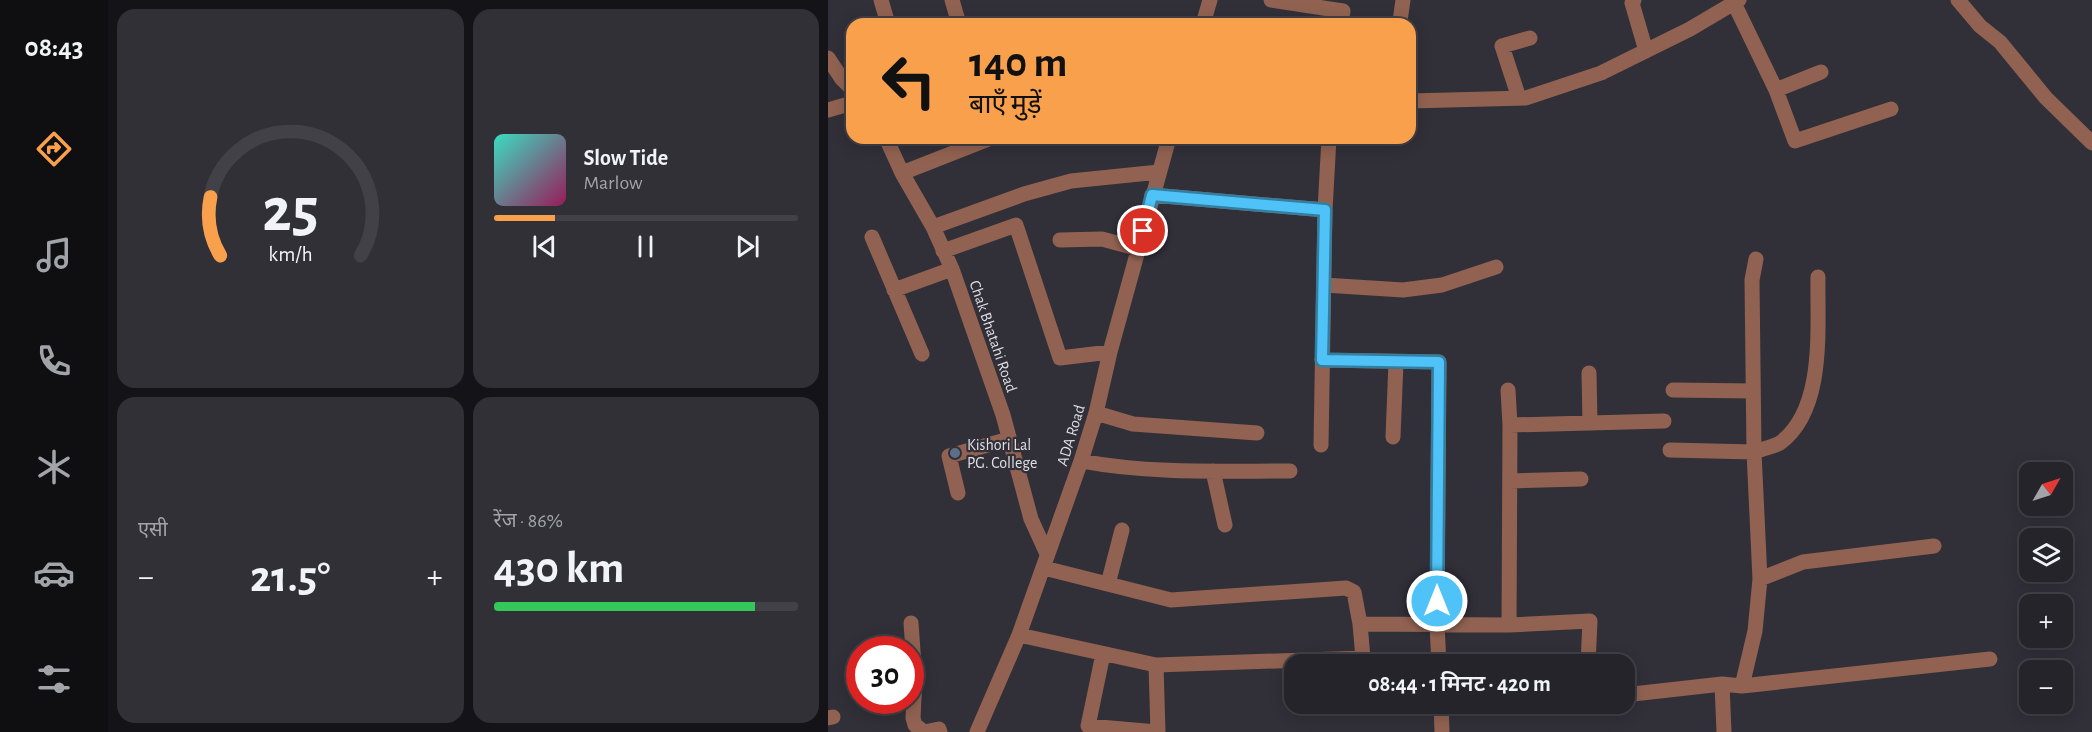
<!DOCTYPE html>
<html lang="hi">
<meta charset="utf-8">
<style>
:root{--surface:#25242b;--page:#313037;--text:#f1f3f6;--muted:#a3a4a9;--line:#424147;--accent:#f9a04c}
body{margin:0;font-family:"Alegreya Sans","Noto Sans Devanagari",sans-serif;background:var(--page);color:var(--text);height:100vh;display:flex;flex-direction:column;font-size:22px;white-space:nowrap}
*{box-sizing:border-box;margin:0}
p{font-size:20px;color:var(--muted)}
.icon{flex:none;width:33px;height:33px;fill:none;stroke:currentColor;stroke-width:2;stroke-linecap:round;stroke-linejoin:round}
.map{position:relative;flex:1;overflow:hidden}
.sheet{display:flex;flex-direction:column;gap:9px;padding:9px;background:#141418;width:720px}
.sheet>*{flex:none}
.banner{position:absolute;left:18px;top:18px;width:570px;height:126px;border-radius:18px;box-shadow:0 3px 15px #0003,0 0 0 2px var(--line);background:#f9a04c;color:#111;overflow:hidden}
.needle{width:39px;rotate:51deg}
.fabs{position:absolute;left:1191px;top:462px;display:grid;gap:12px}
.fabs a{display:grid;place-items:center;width:54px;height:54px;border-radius:12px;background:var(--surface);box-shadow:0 3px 15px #0003,0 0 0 2px var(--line);font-size:30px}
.speed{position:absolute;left:18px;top:636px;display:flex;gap:12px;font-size:30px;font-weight:700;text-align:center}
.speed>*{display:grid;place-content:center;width:78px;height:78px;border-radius:50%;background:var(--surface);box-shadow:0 3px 15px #0003,0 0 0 2px var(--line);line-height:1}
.speed .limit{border:9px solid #d22;background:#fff;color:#111}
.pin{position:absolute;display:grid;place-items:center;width:51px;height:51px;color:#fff;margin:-26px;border:3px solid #fff;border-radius:50%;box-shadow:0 2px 6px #0007}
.me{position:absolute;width:66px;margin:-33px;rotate:0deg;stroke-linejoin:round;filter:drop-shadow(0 0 4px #0008)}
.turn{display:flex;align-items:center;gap:21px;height:126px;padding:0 24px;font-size:27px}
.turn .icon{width:78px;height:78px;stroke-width:2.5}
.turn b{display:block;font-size:42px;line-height:51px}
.big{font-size:45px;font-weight:600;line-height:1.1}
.sheet .widget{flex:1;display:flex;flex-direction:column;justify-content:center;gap:9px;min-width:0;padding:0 21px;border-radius:18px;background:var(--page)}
.sheet .dial{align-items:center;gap:0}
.dial svg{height:156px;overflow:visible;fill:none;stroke:var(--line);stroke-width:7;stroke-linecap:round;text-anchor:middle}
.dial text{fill:var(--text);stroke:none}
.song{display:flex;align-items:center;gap:18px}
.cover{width:72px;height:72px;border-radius:9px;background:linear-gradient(135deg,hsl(170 70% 55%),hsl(330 70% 35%))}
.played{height:6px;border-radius:3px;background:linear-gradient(90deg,var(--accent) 20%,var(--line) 20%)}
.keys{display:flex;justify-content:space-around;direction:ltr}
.heat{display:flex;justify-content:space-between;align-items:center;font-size:33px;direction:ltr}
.charge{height:9px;border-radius:4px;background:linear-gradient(90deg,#34c759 86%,var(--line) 0)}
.sheet .tiles{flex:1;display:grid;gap:9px;grid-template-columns:repeat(2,1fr)}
.trip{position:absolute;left:456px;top:654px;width:351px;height:60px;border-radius:18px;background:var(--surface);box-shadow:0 3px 15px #0003,0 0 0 2px var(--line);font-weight:600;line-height:60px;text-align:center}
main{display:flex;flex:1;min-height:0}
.dock{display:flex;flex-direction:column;width:108px;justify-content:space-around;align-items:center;background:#0f0e11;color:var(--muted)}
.dock .icon{width:42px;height:42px}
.dock .current{color:var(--accent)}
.dock b{font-size:27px;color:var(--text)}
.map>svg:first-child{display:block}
</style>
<main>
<nav class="dock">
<b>08:43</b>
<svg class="icon current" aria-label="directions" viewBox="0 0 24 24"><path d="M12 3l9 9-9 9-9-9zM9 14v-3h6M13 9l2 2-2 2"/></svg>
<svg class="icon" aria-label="music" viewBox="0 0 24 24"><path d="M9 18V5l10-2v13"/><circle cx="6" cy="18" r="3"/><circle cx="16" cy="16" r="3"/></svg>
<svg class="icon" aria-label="phone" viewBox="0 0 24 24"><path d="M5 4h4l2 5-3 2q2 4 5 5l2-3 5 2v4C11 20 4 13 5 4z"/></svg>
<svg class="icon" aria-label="climate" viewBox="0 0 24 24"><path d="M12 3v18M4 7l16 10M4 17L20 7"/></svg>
<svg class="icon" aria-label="car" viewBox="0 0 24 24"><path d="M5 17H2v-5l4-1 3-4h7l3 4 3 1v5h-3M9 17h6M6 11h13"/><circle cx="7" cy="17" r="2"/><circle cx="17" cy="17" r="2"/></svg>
<svg class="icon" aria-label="filters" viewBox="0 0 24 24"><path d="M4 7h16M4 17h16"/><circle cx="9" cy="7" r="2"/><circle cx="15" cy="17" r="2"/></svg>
</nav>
<section class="sheet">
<div class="tiles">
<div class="widget dial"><svg viewBox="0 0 100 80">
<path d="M14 69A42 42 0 1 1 86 69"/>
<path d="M14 69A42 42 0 0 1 9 39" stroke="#f9a04c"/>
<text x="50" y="56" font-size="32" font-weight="700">25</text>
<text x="50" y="72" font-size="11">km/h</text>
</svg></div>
<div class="widget">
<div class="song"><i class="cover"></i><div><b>Slow Tide</b><p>Marlow</p></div></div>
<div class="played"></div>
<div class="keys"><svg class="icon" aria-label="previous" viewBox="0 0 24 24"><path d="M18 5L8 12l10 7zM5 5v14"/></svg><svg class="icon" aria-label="pause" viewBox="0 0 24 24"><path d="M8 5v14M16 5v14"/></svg><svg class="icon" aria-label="next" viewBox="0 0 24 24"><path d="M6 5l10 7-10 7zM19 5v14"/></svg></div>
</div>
<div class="widget"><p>एसी</p>
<div class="heat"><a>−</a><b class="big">21.5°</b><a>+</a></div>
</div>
<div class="widget"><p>रेंज · 86%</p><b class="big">430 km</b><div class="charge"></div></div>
</div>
</section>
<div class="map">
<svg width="1264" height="732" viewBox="0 0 1264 732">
<rect width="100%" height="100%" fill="#313039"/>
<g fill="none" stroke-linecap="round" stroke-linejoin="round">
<path stroke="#916251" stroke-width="15" d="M53,0L60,24
M124,0L131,24
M443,0L515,11L513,24
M806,0L804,3L818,51
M1130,0L1152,26L1172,42L1218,98L1264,143
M906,3L948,90L967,141L1063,109
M572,21L575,0
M375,24L382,0
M0,58L14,79L24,89
M948,90L993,72
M691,98L674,46L702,38
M582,101L698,98L773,73L862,29L911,0
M0,110L24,103
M58,138L74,173L105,227L124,269L175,415L203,519L219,554
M74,173L163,138
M324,195L497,210
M105,227L196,194L243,181L331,172
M44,237L94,354
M232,240L274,239L311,249
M115,251L188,225L232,358L282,352
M496,285L575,290L614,285L668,267
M66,290L124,269
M494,360L611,362L609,625L611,664
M761,373L762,423
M680,390L682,425L681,625
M845,390L925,391
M268,413L305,424L429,433
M682,425L836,421
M565,437L568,362
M493,445L497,210L501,138
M842,450L926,452L924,280L928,259
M253,461C322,474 392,471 462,471
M385,471L397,525
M682,481L753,479
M130,493L121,456L181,439
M216,568L343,600L518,588L526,592L532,624L681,625L762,621L760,664
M932,579L975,562L1106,546
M280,584L294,530
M83,623L87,679L85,718L87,725L96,732L111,729L112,732
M191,635L328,665L535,658L532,624
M275,654L260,726L329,732
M328,665L330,732
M894,684L914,686L1162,659
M914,686L927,631L932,579L926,452C934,449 945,447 952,443C998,409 989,327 990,277
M796,695L894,684L896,732
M613,704L614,732
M0,718L5,717
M149,732L191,635L253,461L268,413L282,352L341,138"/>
</g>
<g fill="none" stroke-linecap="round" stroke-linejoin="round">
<defs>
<path id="route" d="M315,231L324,195L497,210L494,360L611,362L609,601"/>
</defs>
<use href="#route" stroke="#337fa1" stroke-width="15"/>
<use href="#route" stroke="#4fc3f7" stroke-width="10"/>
</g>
<circle fill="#5c6f8a" stroke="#313039" stroke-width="2" cx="127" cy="453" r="6"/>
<g text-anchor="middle" stroke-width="4.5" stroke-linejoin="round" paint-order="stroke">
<g font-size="16" fill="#dfdfe5" stroke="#313039">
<text transform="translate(166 336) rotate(71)" y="6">Chak Bhatahi Road</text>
<text transform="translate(242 435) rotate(-73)" y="6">ADA Road</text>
</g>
<g font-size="16" fill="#dfdfe5" stroke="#313039" text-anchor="start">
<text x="139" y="450">Kishori Lal<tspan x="139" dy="18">P.G. College</tspan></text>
</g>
</g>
</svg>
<div class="fabs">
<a><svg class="needle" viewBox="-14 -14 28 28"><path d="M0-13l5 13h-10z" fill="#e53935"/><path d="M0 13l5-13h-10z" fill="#a3a4a9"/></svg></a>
<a><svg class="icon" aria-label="layers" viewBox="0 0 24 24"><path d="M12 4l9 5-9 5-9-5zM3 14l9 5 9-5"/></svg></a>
<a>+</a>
<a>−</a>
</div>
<div class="speed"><div class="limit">30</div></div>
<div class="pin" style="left:315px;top:231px;background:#d93025"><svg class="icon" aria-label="arrive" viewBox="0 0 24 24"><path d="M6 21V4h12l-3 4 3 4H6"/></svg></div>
<svg class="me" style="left:609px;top:601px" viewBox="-20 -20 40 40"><circle r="17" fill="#4fc3f7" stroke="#fff" stroke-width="3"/><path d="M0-11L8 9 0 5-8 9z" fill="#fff"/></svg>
<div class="trip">08:44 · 1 मिनट · 420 m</div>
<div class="banner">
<div class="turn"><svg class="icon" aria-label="left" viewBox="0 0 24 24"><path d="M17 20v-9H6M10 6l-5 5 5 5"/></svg><div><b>140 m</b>बाएँ मुड़ें</div></div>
</div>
</div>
</main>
